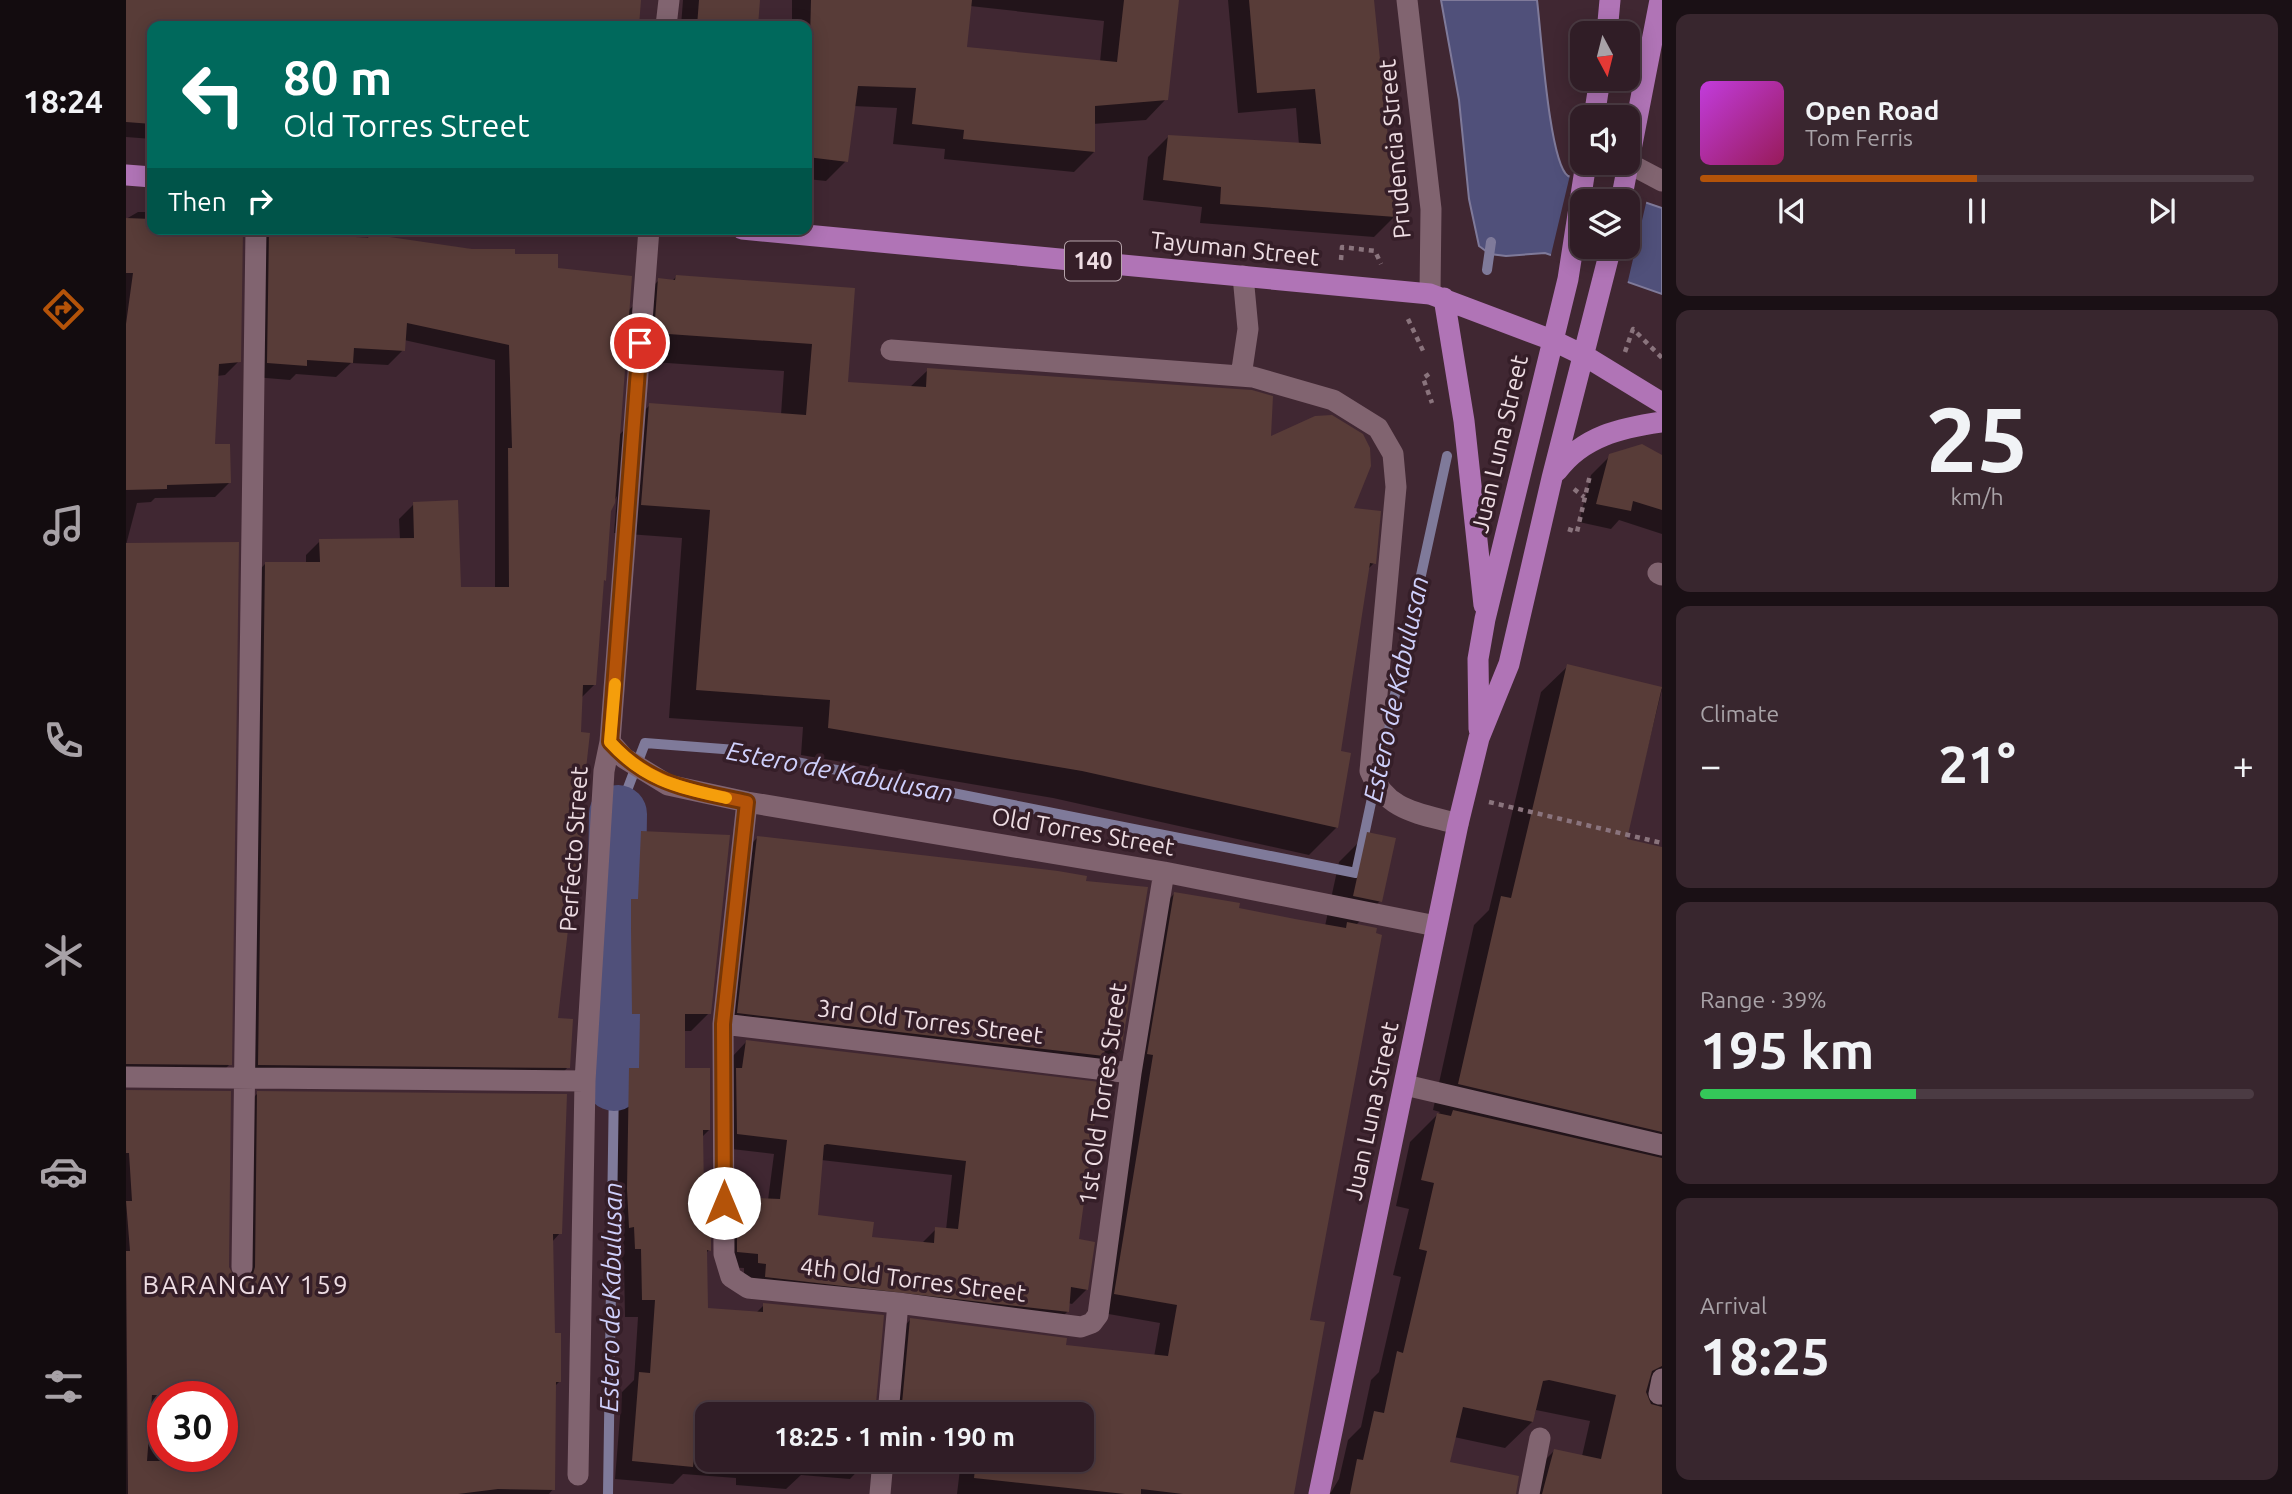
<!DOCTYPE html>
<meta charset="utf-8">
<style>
:root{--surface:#301d26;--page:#38262e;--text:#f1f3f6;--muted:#a8a2a7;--line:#4b3b43;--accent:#b45309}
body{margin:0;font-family:Ubuntu,sans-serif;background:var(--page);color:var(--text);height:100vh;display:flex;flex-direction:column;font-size:26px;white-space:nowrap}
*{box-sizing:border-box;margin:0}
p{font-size:23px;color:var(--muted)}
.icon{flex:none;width:38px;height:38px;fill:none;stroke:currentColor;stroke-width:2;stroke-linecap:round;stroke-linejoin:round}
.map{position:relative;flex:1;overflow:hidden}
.side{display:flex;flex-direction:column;gap:14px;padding:14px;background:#1a1015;width:630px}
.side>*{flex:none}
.top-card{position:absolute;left:21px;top:21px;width:665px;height:214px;border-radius:14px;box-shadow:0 4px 18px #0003,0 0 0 2px var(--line);background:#00695c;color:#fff;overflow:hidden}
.needle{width:46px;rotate:173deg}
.tools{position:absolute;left:1444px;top:21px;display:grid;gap:14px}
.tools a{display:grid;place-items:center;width:70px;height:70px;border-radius:14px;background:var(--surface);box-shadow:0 4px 18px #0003,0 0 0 2px var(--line);font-size:35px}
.speed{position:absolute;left:21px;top:1381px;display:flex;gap:14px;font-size:35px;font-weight:700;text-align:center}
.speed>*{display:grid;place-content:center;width:91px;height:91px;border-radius:50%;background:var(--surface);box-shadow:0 4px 18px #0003,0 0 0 2px var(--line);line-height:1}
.speed .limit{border:10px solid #d22;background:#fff;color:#111}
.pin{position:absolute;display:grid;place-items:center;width:60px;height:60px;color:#fff;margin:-30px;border:4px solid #fff;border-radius:50%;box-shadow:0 2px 7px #0007}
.me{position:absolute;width:77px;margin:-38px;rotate:0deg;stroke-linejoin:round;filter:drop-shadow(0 0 5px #0008)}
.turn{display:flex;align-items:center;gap:24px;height:147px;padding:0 21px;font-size:32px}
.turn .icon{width:91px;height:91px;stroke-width:2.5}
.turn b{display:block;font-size:49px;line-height:60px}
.then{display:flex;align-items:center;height:66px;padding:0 21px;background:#0003;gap:14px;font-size:26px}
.big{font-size:52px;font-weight:700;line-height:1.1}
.side .widget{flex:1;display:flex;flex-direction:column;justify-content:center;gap:10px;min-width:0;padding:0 24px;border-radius:14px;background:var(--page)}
.side .dial{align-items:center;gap:0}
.dial b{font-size:91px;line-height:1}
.song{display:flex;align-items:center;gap:21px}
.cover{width:84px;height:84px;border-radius:10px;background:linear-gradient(135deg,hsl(290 70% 55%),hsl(330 70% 35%))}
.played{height:7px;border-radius:4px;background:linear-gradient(90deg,var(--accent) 50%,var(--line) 50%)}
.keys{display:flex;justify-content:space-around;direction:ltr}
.heat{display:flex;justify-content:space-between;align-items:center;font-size:38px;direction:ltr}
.charge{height:10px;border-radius:5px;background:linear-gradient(90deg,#34c759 39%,var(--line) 0)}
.trip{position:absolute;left:569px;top:1402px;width:399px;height:70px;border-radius:14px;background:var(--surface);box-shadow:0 4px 18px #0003,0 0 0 2px var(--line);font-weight:700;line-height:70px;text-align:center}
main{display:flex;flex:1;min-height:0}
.tab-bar{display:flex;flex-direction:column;width:126px;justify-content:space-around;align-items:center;background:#130c0f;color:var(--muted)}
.tab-bar .icon{width:49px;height:49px}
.tab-bar .active{color:var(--accent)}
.tab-bar b{font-size:32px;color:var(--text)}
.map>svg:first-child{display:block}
</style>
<main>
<nav class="tab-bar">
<b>18:24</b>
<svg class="icon active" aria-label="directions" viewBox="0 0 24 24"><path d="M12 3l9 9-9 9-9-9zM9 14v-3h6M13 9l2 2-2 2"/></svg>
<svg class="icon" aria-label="music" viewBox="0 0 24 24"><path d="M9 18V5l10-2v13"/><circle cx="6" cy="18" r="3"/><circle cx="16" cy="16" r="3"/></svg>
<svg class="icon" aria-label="phone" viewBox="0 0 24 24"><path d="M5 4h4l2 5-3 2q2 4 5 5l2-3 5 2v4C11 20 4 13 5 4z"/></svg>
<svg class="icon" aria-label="climate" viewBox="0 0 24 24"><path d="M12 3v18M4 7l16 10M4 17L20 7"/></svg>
<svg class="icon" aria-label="car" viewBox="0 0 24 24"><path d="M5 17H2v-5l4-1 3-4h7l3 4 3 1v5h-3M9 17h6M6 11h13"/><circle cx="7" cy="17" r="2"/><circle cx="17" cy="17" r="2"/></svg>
<svg class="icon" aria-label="filters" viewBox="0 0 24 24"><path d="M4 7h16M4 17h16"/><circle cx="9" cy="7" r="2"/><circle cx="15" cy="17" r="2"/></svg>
</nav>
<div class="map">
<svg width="1536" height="1494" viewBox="0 0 1536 1494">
<rect width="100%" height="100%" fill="#402732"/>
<path fill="#50507a" stroke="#7f7a9a" stroke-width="2" fill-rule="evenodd" d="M1315,0H1411C1415,30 1423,163 1442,176L1536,208V294L1419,253L1380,256L1364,254L1353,246L1343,199L1333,100ZM1456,201H1502V247H1456Z"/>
<path fill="#402732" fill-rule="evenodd" d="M1444,175L1521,199L1501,285L1424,259ZM1456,201H1502V247H1456Z"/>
<path fill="#0007" fill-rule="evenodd" d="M0,0H513L511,26H26V139L0,137Z
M557,0H632L630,26H555Z
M666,0H1051L1040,99L1020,120L967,124L968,152L948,172L818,159L819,149L767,144L771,108L727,106L720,161L700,181L681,179V26H666ZM844,6L978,21L974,62L839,49Z
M1102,0H1247L1268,217L1248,237L1074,223L1076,207L1017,200L1022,157L1042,137L1173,145L1170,108L1112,113Z
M12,212H26V229L113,361L99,375L91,376L88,446L103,483L89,497L29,498L25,502L11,503L0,545V575V219Z
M144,232L240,240L243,236L387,255L430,270L502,311L533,280L546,281L550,277L727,289L720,384L783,388L802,370L1143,439L1226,509L1248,563L1241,570L1213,753L1211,827L1183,855L927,798L675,755L677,727L543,718L556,538L488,533L491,496L483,510L469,684L455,698L450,867L447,870L430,1020L442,1067L428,1082L118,1079L125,579L139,564H180V555L194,541L274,540L273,519L288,504L333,589H369V360L278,340L277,350L262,365L225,363L210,377L170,374L164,380L127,377L129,247ZM498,360L658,371L655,415L524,405L492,436Z
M1516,446L1536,457V534L1493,520L1485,529L1453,522L1465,475L1484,456Z
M0,603L104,1064L90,1078L0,1077Z
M1442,666L1536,689L1499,840L1536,848V1494H1397L1402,1477L1428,1451L1456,1456L1464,1421L1410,1410L1406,1422L1379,1448L1328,1437L1322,1464L1389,1494H1204L1213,1479L1222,1440L1235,1427L1245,1380L1253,1372L1275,1277L1267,1275L1283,1209L1270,1206L1284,1142L1314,1112L1307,1110L1348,925L1363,910L1415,692Z
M515,833L583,1013L565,1031H557V1070L583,1130L576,1137L577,1196L583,1250L579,1254L580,1309L630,1313L638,1305L747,1414H581V1460H742L724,1479L675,1475L660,1489L610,1485V1478L557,1474L547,1484L489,1479L496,1392L508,1380L512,1317H499L498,1266L492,1267L491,1245H486V1087L496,1077V1031H489L488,919L495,912L497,851Z
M1241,834L1254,901L1230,925L1182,1321L1167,1494H831L834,1469L750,1460H956V1414H760L767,1338L784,1320L939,1347L1028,1357L1034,1323L971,1312L1031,911L1049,893L1111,910L1199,926L1213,862Z
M631,838L994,1050L976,1068L594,1030L613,856Z
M620,1042L972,1084L951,1241L961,1289L946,1304L942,1303V1311L927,1326L626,1291L627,1278L618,1277V1268L597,1267V1213L612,1198L642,1200L648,1154L597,1148L606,1057ZM695,1160L826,1175L820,1230L810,1229L796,1243L744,1239L690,1217Z
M0,1092L108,1280H116L118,1107L132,1093L434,1233L426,1242L427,1335L433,1382L429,1386L427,1489L423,1494H0ZM37,1396H96V1456H37Z"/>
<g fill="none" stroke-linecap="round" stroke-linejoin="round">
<path stroke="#7f7a9a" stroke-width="10" d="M1361,270L1365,242
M1254,763L1321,456
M492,814L519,743L610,750L1230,873L1249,784
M482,1494L488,1082"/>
<path stroke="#50507a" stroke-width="58" d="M488,1082L492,814"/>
</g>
<path fill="#583c38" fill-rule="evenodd" d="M0,0H515L513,26H26V124L0,122Z
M573,0H634L632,26H571Z
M685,0H846L841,47L991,62L998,0H1053L1042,100L969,106V152L837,139L838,130L786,124L790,88L732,86L722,162L681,157Z
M1123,0H1248L1270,217L1094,204L1095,187L1037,180L1042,135L1195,144L1189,89L1131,93Z
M0,218L26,219V229H117L115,362L93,364L89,444H104L105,483L41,485V489L0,490V324L7,273H0Z
M143,230L242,238L243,234L346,249H389V254H432V268L506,276L489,503L485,511L480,581L478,580L470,685H457L455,732L464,733L453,832H456L452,868H449L432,1018L447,1019L444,1068L132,1065L139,562H194L193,539L288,538L287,502L332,500L335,587H383L382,448H386L383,345L281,323L279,351L228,348L227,363L181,360V366L141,363Z
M550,275L729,288L722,382L800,387L801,368L1126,390L1147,396L1145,436L1189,416L1206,415L1237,434L1244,448L1245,466L1228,508L1255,511L1250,564L1244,563L1215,751L1225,753L1212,828L956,771L702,728L704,700L570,690L584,510L515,505L523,403L680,415L686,344L528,333L532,278L549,280Z
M1516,444L1536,455V510L1507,501L1505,511L1470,504L1483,454Z
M113,542L106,1065L0,1064V543Z
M1441,664L1536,687L1501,839L1536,847V1132L1332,1084L1375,896L1385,898Z
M515,831L604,835L585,1014H559V1068H584V1130H577L578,1194L585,1195V1251L581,1250L582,1308L637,1312V1303L758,1315L749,1414H581V1457L568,1456L567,1467L506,1461L513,1372L524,1373L529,1300H516L515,1249H509L508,1227L503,1228L501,1189L503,1068H513L514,1014H506L505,928V899H512Z
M1241,832L1270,838L1256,902L1227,896Z
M631,836L932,871L961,876L960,881L1022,887L995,1051L979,1048L978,1056L611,1013Z
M1048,892L1114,903L1113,908L1169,919L1220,928L1221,922L1251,928L1250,933L1256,935L1184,1320L1199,1322L1168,1494H1057L1015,1489V1494H999L848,1478L850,1460H956V1414H775L784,1318L941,1338L940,1345L1042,1356L1051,1305L988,1294L1027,1055L1021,1054Z
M620,1040L974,1082L953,1239L969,1242L962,1290L945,1287L943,1312L639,1277L640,1264L632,1263V1254L611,1252V1197L654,1199L661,1140L611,1134L610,1068H616ZM701,1144L840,1161L832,1229L809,1227L808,1243L746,1237L748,1222L692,1215L698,1145Z
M0,1090L105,1091L103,1267L109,1278L116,1280L127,1274L129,1267L131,1091L441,1094L436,1234H427L429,1333H435V1382H430L429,1490L372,1489L332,1494H2L0,1251H4L0,1201H6L3,1153H0ZM26,1395L96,1396V1461H21Z
M1327,1110L1536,1158V1366L1526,1371L1520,1392L1525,1404L1536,1407V1494H1416L1428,1449L1475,1459L1490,1395L1423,1380L1417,1381L1407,1422L1337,1407L1324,1462L1393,1476L1390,1494H1224L1231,1459L1237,1460L1248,1411L1258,1413L1271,1351L1277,1353L1301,1251L1293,1249L1308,1183L1295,1180L1311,1113L1325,1116Z
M610,1460H681L680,1472L627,1468V1461Z"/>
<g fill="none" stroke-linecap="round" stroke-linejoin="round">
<path stroke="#8a747d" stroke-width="4.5" stroke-dasharray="5 5" stroke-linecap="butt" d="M1453,61L1456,46
M1215,260L1216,247L1249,251L1255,264
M1282,319L1299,355
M1499,352L1507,329L1536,358
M1303,374L1297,378L1306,403
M1448,489L1458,497
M1442,529L1451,532L1464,475
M1363,802L1536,843"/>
<path stroke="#816470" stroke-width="21" d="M1281,0L1305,209L1304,294
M540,26L543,0
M1502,163L1536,181
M765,350L1127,377L1207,400L1252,428L1267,454L1270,487L1244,771C1261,812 1293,813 1332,824
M1115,376L1122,329L1117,276
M1532,573L1536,575
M484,742L498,758L542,785L621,802L1038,872L1310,926
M621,802L597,1024L598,1254L605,1277L622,1288L772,1303L955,1327L966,1323L972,1315L1005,1073L1038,872
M597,1024L1005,1073
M0,1077L459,1081
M1279,1085L1536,1145
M116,1267L130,229
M1536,1379L1533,1394H1536
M762,1414L772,1303
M452,1475L459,1081L478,771L484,742L523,229
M754,1494L757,1460
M1403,1494L1414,1438"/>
<path stroke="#b074b6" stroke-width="21" d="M1481,33L1484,0
M1468,117L1474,79
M0,175L26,177
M1495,201L1534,0
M616,229L1304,294L1426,340L1459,356L1536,403
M1318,298L1338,421L1358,605
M1431,471C1457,436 1495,428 1536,422
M1353,729L1352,659L1359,619L1442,279L1460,163
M1193,1494L1332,824L1353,738L1383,664L1426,478L1485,247"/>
</g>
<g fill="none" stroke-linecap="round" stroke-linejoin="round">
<defs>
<path id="route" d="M514,343L484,742C524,786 566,790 621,802L597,1024L598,1203"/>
</defs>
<use href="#route" stroke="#753606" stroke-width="18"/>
<use href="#route" stroke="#b45309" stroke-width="12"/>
<path stroke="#f59e0b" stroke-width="12" d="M489,684L484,742C519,781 552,787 600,798"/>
</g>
<g text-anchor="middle" stroke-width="7" stroke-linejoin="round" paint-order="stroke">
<rect fill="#351e28" stroke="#b6a4ab" stroke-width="2" x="939" y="241.5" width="56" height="39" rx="5"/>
<g font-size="23" font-weight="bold" fill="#eedde3">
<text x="967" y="269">140</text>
</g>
<g font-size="24" fill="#eedde3" stroke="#351e28">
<text transform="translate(1269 149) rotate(-95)" y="8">Prudencia Street</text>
<text transform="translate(1109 249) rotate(6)" y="8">Tayuman Street</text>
<text transform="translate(1374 444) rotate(-77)" y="8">Juan Luna Street</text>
<text transform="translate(957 832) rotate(10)" y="8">Old Torres Street</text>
<text transform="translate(448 849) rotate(-86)" y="8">Perfecto Street</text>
<text transform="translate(804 1022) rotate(7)" y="8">3rd Old Torres Street</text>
<text transform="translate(977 1094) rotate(-82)" y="8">1st Old Torres Street</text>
<text transform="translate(1246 1111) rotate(-78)" y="8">Juan Luna Street</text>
<text transform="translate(787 1280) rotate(7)" y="8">4th Old Torres Street</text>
</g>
<g font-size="26" font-style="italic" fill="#cfd0fc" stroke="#351e28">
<text transform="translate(1270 689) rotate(-78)" y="9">Estero de Kabulusan</text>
<text transform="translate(714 772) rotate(11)" y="9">Estero de Kabulusan</text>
<text transform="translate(485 1297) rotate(-89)" y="9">Estero de Kabulusan</text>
</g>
<g font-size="26" letter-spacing="2" fill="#eedde3" stroke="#351e28">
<text x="120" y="1294">BARANGAY 159</text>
</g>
</g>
</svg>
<div class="tools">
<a><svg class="needle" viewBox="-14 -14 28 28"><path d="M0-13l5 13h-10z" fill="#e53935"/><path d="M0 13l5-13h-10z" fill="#a8a2a7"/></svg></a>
<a><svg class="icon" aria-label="sound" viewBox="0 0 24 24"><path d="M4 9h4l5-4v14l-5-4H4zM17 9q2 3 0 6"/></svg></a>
<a><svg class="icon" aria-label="layers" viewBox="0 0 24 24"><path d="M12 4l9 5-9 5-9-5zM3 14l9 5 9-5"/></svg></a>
</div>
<div class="speed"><div class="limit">30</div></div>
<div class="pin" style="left:514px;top:343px;background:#d93025"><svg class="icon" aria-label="arrive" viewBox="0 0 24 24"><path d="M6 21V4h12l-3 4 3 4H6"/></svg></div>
<svg class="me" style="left:598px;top:1203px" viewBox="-20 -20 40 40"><circle r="19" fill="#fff"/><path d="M0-13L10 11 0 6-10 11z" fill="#b45309"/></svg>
<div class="trip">18:25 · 1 min · 190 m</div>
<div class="top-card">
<div class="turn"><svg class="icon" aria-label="left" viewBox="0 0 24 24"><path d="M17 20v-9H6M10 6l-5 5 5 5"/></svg><div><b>80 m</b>Old Torres Street</div></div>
<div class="then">Then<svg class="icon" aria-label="right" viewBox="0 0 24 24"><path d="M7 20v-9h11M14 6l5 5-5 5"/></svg></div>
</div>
</div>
<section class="side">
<div class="widget">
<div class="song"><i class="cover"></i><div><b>Open Road</b><p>Tom Ferris</p></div></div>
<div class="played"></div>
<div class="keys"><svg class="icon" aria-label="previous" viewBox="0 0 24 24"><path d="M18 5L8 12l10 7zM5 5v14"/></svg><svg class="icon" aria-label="pause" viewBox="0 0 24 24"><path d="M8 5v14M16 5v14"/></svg><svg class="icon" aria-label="next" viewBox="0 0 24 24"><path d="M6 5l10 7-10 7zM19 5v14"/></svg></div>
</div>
<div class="widget dial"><b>25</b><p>km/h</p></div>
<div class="widget"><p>Climate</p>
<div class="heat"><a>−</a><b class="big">21°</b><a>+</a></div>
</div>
<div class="widget"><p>Range · 39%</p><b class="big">195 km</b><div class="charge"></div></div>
<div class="widget"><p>Arrival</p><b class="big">18:25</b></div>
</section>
</main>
